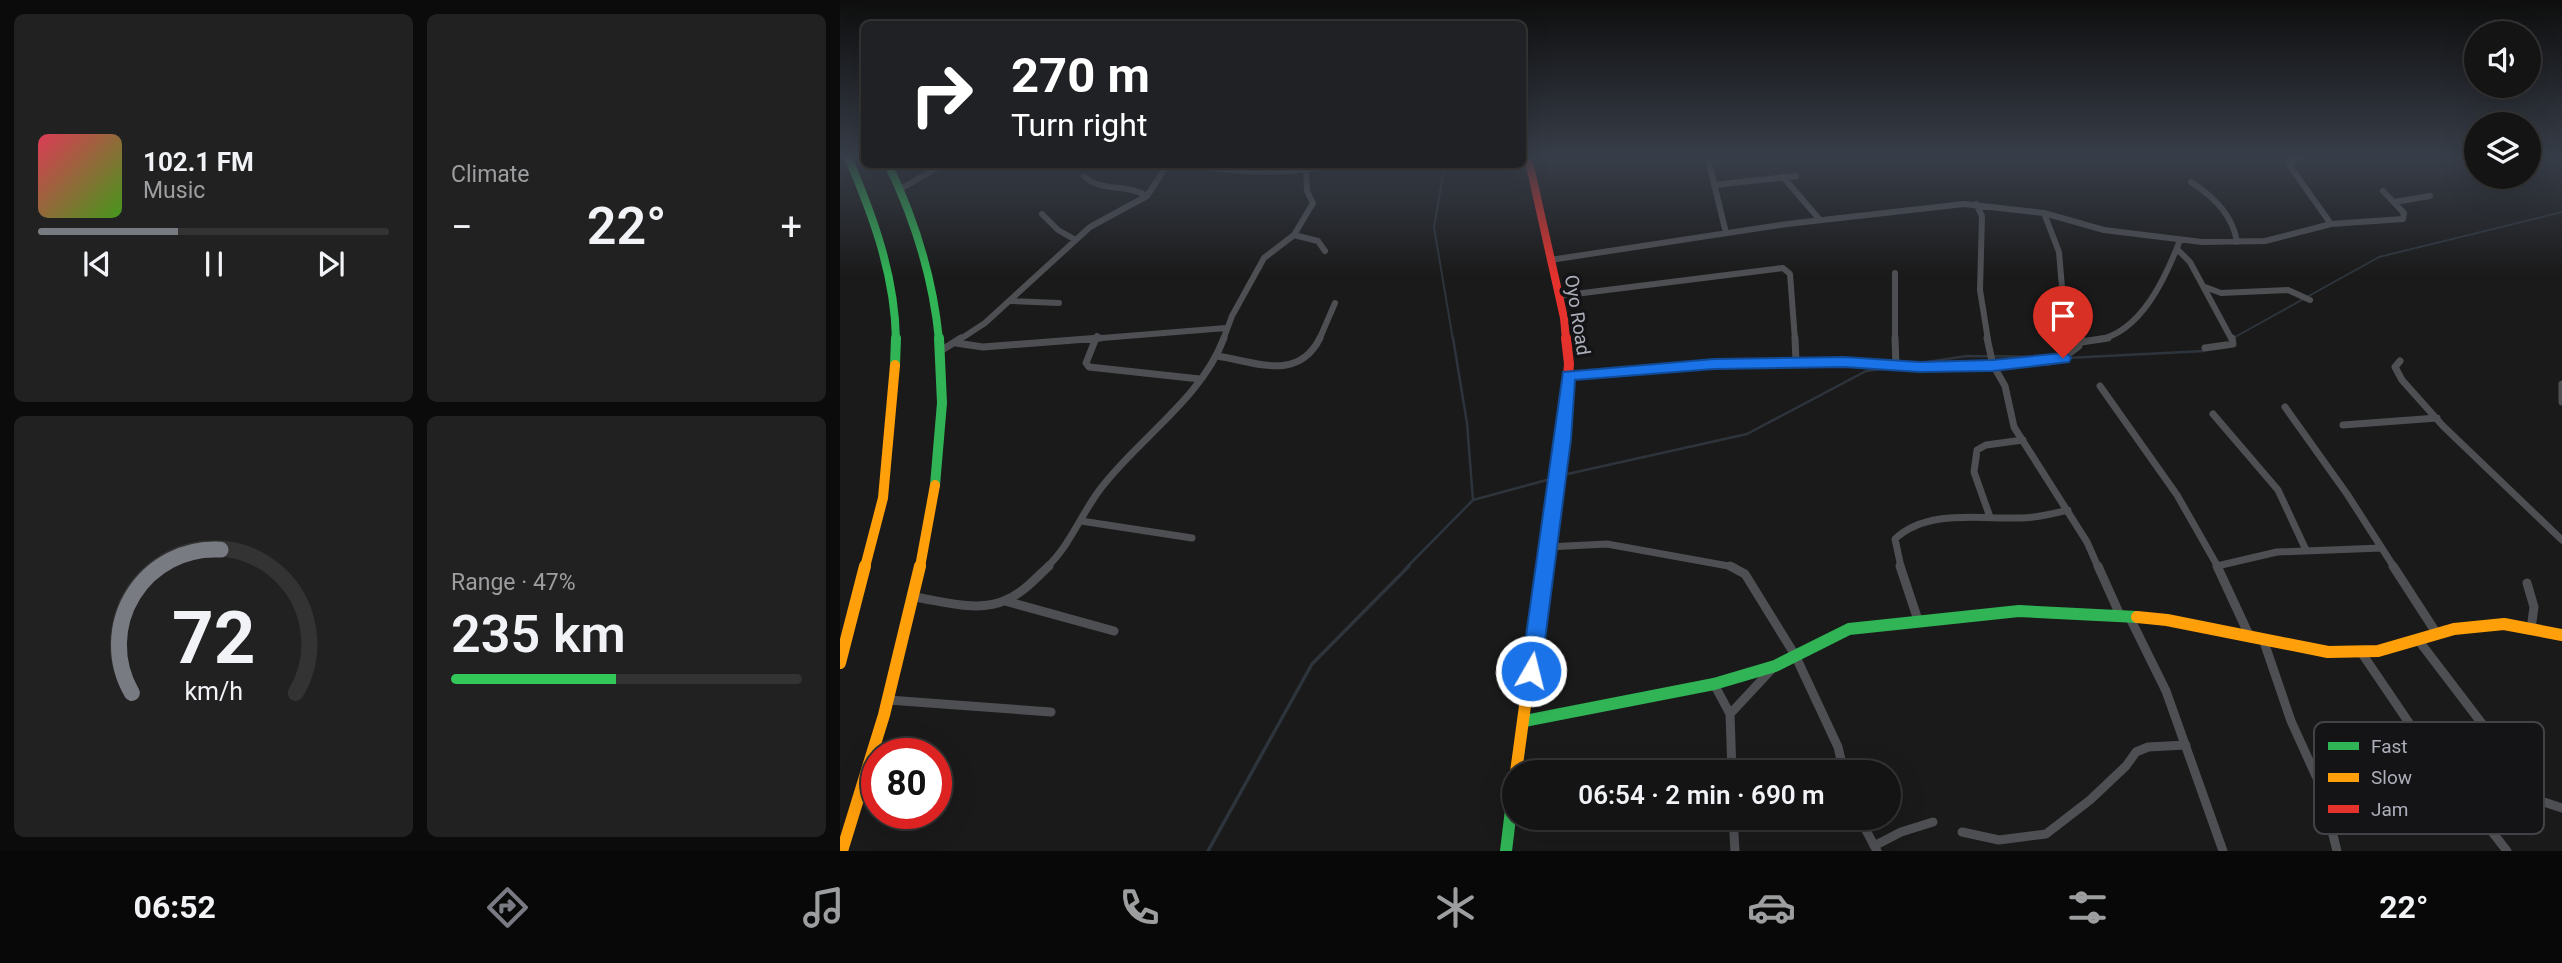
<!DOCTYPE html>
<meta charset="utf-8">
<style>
:root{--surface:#141414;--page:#212122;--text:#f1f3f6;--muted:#9d9ea0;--line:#333334;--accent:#797b82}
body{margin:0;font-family:Roboto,sans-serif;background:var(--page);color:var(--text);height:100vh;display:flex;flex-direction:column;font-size:26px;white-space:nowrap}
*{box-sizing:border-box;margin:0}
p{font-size:23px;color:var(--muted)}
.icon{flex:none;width:38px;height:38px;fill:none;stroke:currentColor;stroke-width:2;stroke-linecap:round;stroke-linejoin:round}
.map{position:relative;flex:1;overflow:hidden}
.sheet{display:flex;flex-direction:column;gap:14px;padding:14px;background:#0b0b0b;width:840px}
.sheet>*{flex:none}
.hud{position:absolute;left:21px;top:21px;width:665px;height:147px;border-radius:10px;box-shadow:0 7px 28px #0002,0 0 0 2px var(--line);background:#202124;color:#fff;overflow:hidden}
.tools{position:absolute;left:1624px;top:21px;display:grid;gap:14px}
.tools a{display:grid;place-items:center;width:77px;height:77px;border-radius:50%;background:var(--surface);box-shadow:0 7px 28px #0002,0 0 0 2px var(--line);font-size:35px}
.speed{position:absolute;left:21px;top:738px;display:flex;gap:14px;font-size:35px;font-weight:700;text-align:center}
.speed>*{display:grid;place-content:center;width:91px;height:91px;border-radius:50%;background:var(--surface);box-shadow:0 7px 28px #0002,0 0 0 2px var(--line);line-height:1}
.speed .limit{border:10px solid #d22;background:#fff;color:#111}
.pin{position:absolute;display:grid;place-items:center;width:60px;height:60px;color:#fff;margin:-72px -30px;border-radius:50% 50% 50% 0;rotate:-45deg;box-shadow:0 0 7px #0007}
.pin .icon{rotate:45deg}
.me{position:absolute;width:77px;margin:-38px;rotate:8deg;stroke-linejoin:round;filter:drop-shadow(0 0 5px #0008)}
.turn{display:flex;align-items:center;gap:24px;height:147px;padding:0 35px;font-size:32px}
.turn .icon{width:91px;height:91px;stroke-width:2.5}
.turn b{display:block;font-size:49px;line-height:60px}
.big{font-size:52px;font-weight:600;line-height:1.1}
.sheet .tile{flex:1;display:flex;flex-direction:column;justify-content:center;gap:10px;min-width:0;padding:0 24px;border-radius:10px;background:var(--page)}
.sheet .dial{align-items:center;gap:0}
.dial svg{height:182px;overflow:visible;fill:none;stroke:var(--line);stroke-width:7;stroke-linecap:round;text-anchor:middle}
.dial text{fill:var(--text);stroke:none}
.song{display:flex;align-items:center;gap:21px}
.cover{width:84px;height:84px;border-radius:10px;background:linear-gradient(135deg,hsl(350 70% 55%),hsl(100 70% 35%))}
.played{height:7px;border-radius:4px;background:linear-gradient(90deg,var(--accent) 40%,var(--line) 40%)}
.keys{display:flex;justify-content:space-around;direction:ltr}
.heat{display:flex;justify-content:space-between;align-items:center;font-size:38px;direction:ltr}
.charge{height:10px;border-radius:5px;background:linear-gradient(90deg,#34c759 47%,var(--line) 0)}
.sheet .tiles{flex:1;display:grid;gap:14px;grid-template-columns:repeat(2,1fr)}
.trip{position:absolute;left:662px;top:760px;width:399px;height:70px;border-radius:35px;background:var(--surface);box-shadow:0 7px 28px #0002,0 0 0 2px var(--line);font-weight:600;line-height:70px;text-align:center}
.menu{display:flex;height:112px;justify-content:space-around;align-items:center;background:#080808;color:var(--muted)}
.menu .icon{width:49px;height:49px}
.menu .selected{color:var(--accent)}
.menu b{font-size:32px;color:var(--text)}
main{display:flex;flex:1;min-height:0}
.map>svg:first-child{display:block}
</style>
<main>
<section class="sheet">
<div class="tiles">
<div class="tile">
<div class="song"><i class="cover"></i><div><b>102.1 FM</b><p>Music</p></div></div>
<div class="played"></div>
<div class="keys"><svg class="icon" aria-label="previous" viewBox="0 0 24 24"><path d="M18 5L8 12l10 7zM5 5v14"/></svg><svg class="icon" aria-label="pause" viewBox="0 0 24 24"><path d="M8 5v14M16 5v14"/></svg><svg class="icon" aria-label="next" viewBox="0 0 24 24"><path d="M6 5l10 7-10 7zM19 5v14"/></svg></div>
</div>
<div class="tile"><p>Climate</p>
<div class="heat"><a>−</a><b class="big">22°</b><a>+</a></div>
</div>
<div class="tile dial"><svg viewBox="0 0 100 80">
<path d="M14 69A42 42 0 1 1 86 69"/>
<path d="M14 69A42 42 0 0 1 53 6" stroke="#797b82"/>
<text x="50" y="56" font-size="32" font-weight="700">72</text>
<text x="50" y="72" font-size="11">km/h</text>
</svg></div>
<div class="tile"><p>Range · 47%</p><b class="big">235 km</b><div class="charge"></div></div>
</div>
</section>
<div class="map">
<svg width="1722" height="851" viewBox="0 0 1722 851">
<rect width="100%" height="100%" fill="#1a1a1a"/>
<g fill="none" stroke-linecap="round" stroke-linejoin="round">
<path stroke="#2d343c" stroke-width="2" d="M605,164L594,227L613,340
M1395,337L1539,257L1722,212"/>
<path stroke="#2d343c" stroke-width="2.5" d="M1227,358L1364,351
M1080,363L1127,356L1217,357
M723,475L907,434L1026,371L1043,369
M633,500L714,478
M567,567L633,500L627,423L613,338"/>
<path stroke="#2d343c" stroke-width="3.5" d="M368,851L472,664L569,566"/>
<path stroke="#4e4f53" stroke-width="6" d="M1458,157L1449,162L1452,169L1491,224
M869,163L886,233
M350,164C397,173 446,176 493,164
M244,176C261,193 287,183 307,196
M943,177L980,220
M1351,182C1373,196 1393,215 1397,242
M874,185L956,176
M62,188L104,164
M1554,202L1590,196
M1136,204L1142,216L1140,290L1148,340
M1204,213L1219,252L1223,299L1240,340
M202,214L218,230L234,239
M454,235L478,241L485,251
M1337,249L1350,262L1392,340
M710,260L947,224L1124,204L1204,213L1264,230L1362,242L1425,241L1491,224L1563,219L1564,213L1543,191
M1365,287L1381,293L1448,290L1470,300
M719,296L943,268L950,274L955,340
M171,301L219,303
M119,340L145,323L250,227L307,196L328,164
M237,340L386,328
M256,340L257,336
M383,340L392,316L424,258L454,235L473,203L467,191L466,171
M479,340L495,303
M1055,340V273
M1257,340C1301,333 1326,277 1340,240"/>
<path stroke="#4e4f53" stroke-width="7" d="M256,338L246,363L249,367L360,379
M955,338L956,362
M1055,338L1056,367
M1147,338L1153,365L1165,386L1174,427L1247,542L1258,567
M1241,342L1268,338
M116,343L143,347L260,338
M1365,348L1393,344L1392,338
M102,350L121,338
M377,356C416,362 458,382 480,338
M1560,361L1555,367L1562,380L1603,426L1722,540
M728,376L874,364L1004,362L1056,367L1209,362L1223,358L1239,346L1241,338
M1722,384V402
M1260,386L1337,495L1378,567
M1445,407L1507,494L1554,567
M1373,414L1438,490L1466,550
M1503,425L1597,418
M1150,517L1134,472L1137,450L1146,445L1183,440
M241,521L352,538
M707,547L767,544L894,567
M1377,566L1437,552L1541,548
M207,567C231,544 241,514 261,488C300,437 361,399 384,338
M1061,567L1055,539C1087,509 1139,519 1180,518C1197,518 1212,514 1228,510"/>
<path stroke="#4e4f53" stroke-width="9" d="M890,566L905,574L955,655L998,747L1004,772
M1060,566L1078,620
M1258,566L1280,615
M1377,566L1409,635
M1553,566L1597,634
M1687,583L1694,607L1691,629
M74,597C102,601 139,613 166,600C183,593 196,578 209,566
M165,601L274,631
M1289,616L1326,691L1383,851
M1423,639L1451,721L1481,787L1497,851
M1579,641L1701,801L1722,808
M1521,652L1582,742L1667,851
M874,684L890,714L892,772
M48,700L211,712
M890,714L932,669
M893,817L895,851
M1019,817L1037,851
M1122,832L1159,840L1206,834L1250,800L1286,766L1296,752L1308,747L1346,745
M1034,846L1061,832L1093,822"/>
<path stroke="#30b455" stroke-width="8" d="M8,157C33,216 55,275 56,340
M48,164C75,220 93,277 99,340"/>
<path stroke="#30b455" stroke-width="10" d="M55,365L56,338
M95,485L102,403L99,338"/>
<path stroke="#30b455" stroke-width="12" d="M684,721L874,684L935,666L1009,629L1179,611L1297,617
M666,851L674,785"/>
<path stroke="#ff9f0a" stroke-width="10" d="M25,567L43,498L55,365
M80,567L95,485
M704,567L725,414"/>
<path stroke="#ff9f0a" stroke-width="12" d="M1297,617L1327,620L1488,652L1538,651L1614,629L1664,624L1722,635
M0,663L25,566
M676,772L704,566
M2,851L44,715L80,566"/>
<path stroke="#e5322d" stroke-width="8" d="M688,157L724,318L726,340"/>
<path stroke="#e5322d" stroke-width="10" d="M725,414L729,364L726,338"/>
</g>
<linearGradient id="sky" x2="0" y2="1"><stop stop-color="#0e0e0e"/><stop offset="0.57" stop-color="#383e49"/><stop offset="1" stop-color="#383e49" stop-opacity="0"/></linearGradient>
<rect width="1722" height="276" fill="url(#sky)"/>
<path fill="#1a73e8" stroke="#114b97" stroke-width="2" d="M1223,353L1229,355L1231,358L1229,362L1153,371L1080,372L1004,367L874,369L735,380L731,439L701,671L698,678L691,680L684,678L681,671L723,372L874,359L1004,357L1080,362L1153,360Z"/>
<g text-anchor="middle" stroke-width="7" stroke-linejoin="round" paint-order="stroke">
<g font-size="19" fill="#acafba" stroke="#141416">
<text transform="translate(738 315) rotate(81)" y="7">Oyo Road</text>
</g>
</g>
<rect x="1474" y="722" width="230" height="112" rx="10" fill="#141416" stroke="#424247" stroke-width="2"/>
<rect x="1488" y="742" width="31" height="8" fill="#30b455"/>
<rect x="1488" y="773" width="31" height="9" fill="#ff9f0a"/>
<rect x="1488" y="805" width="31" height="8" fill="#e5322d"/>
<g font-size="19" fill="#acafba">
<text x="1531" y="753">Fast</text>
<text x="1531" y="784">Slow</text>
<text x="1531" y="816">Jam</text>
</g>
</svg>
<div class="tools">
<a><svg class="icon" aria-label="sound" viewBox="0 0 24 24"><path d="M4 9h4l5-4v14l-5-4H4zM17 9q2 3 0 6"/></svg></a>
<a><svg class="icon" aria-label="layers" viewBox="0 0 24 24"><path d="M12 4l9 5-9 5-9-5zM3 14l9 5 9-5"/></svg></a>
</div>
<div class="speed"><div class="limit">80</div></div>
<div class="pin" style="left:1223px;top:358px;background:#d93025"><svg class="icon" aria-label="arrive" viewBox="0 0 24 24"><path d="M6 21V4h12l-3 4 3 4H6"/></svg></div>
<svg class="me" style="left:691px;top:671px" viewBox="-20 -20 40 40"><circle r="17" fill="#1a73e8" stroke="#fff" stroke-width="3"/><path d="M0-11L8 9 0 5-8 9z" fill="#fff"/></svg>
<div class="trip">06:54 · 2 min · 690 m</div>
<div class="hud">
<div class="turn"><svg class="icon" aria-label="right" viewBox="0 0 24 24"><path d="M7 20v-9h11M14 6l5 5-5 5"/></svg><div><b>270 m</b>Turn right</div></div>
</div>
</div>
</main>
<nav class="menu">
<b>06:52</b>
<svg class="icon selected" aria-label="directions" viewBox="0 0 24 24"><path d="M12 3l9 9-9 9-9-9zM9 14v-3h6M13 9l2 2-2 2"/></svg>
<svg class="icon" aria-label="music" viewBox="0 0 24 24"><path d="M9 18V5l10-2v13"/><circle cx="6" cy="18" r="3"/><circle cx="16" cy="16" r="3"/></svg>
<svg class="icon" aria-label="phone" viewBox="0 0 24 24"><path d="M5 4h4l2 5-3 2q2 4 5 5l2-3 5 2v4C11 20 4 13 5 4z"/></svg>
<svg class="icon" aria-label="climate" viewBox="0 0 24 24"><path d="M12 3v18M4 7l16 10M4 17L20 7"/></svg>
<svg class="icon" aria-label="car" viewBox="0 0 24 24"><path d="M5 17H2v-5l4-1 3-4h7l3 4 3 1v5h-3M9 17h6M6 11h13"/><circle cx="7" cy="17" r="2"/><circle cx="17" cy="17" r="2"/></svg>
<svg class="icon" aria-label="filters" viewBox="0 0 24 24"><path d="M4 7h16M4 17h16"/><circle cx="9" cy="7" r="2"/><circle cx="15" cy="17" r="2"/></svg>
<b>22°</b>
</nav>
